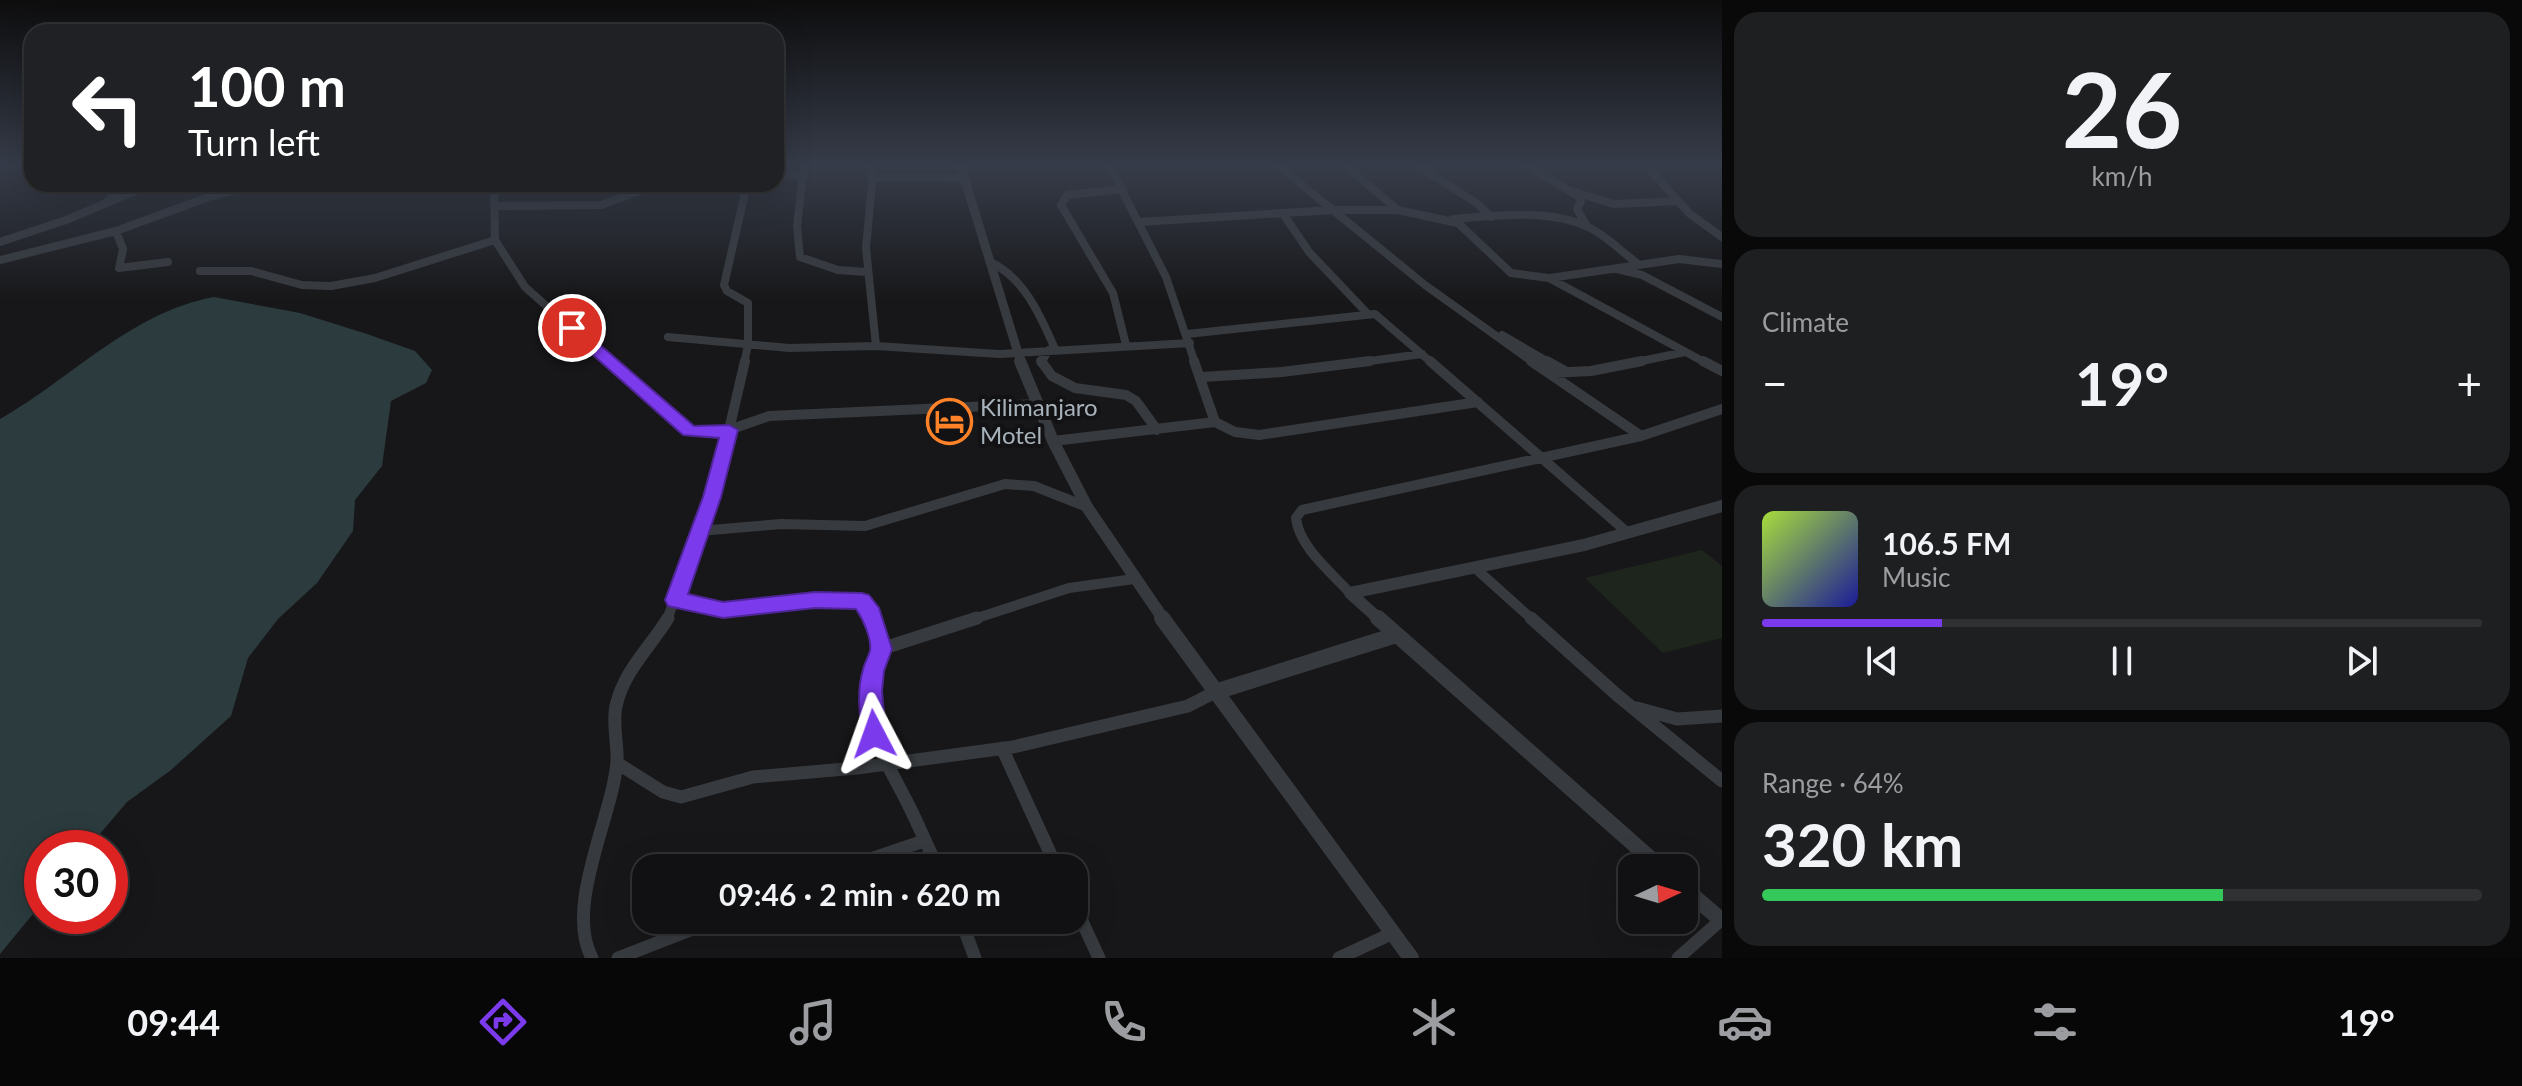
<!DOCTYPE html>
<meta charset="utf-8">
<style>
:root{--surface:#111113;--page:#1e1f21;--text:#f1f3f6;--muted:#9c9da0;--line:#303133;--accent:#7c3aed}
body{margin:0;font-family:Lato,sans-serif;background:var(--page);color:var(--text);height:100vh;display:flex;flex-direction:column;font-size:30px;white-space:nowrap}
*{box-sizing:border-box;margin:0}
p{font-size:26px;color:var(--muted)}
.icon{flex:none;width:44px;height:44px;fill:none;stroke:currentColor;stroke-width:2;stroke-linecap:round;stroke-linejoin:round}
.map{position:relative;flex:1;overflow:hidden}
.panel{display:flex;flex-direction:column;gap:12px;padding:12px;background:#09090a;width:800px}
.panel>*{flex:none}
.banner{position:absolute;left:24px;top:24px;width:760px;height:168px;border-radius:24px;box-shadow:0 8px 32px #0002,0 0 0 2px var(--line);background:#202124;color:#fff;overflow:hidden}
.needle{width:52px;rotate:86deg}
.controls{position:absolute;left:1618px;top:854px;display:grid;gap:16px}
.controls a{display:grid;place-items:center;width:80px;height:80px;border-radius:16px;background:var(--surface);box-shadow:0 8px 32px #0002,0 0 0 2px var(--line);font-size:40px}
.speed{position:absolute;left:24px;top:830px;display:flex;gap:16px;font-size:40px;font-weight:700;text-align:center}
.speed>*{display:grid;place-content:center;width:104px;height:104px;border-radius:50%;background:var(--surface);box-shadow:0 8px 32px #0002,0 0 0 2px var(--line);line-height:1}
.speed .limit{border:12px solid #d22;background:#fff;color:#111}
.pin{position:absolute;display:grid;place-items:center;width:68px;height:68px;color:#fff;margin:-34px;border:4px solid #fff;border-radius:50%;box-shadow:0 2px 8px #0007}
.me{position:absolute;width:88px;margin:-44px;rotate:356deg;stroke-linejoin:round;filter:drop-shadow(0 0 6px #0008)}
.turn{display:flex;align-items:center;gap:28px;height:168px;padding:0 32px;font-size:36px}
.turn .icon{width:104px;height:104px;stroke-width:2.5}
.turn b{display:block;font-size:56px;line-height:68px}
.big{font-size:60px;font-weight:700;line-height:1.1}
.panel .widget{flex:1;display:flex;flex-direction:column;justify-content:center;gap:12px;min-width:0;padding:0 28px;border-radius:24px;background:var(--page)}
.panel .dial{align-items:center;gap:0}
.dial b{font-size:104px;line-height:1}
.song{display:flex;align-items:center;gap:24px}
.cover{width:96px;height:96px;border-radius:12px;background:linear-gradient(135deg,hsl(80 70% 55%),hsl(240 70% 35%))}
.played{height:8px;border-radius:4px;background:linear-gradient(90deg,var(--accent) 25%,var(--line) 25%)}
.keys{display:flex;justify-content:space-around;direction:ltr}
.heat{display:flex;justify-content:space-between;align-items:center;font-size:44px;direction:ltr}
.charge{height:12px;border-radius:6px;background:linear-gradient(90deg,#34c759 64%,var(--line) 0)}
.trip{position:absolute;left:632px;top:854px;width:456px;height:80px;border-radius:24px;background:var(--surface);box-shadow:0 8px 32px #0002,0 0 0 2px var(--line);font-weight:700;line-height:80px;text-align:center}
.dock{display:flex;height:128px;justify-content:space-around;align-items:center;background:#070708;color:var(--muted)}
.dock .icon{width:56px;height:56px}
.dock .current{color:var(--accent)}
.dock b{font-size:36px;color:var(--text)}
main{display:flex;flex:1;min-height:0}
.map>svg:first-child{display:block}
</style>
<main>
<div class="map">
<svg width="1722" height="958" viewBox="0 0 1722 958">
<rect width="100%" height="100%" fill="#171719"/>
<path fill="#1d251c" d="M1702,550L1722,566V638L1663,653L1585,578Z"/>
<path fill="#2b3b3e" d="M214,297L300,313L367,334L415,351L432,370L426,383L391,401L382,466L355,500L353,531L317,583L278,619L248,658L231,716L171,770L127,802L88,848H42V903L0,954V419C71,379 131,312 214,297Z"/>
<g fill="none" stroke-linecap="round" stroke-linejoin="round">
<path stroke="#373a3e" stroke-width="8" d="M804,167L797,226L800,257L838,270L867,272
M870,167L872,184L866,248L876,346
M1110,167L1166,277L1195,363
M1280,167L1425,285L1534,363
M1347,167L1398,210L1458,223L1511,273L1549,278L1706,363
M1420,167L1478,204L1491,217
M1530,167L1578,196L1581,201L1577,209L1587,226
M1652,172L1690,214L1722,237
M776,173L804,176
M873,177L964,178
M494,184L495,240L525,287L611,363
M1123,189L1067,195L1061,205L1113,293L1126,345
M1571,191L1614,204L1677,201
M108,201L115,192L116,184
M497,206L601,205L659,184
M1284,215L1309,252L1367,313
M1453,219C1495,216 1549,208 1588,227C1607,236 1622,252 1638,264
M1140,222L1332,210H1398
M116,231L123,249L119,268L168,262
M0,242L66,220L152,184
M0,260L116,231L206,198L258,184
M990,262C1024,277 1041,317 1055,349
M1617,269L1642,275L1722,317
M200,271H251L302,285L331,286L375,278L495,240
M1550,278L1679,259L1722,264
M1187,334L1375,314L1432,363
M1502,335L1550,363
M668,337L789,348L876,346L999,354L1190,343
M744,363L748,345V303L727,291L724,285L747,184
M1041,363L1049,350
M1355,363L1422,354
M1632,363L1685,352"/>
<path stroke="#373a3e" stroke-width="10" d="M609,361L689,431L709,433L729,430L745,361
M1041,361L1052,376L1075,388L1126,395L1136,401L1157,430
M1430,361L1628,533
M1531,361L1641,436
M1547,361L1565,371
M1703,361L1722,371
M1550,373L1591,371L1642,361
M1202,377L1282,372L1370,361
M1215,422L1235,432L1259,435L1478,402
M1053,441L1215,422L1194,361
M699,531L781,524L865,526L1005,484L1034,486L1087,507
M1475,568L1533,620
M1350,593C1331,572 1299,547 1296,518L1302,510L1641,436L1722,409
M676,600L723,610L815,600H859L873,620
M667,620L712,497L729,430L769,416L1036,404
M971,620L1069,588L1134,579"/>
<path stroke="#373a3e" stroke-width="13" d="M873,618L881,649
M1531,618L1617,695L1722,781
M1637,708L1677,719L1722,716
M1002,748L1057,868
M617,763L663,792L681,797L753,777L857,768L1013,747L1188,706L1215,692
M844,868L924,841
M938,868C928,848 919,826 909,806C881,750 852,715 881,649L977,618
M1074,904L1099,958
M961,920L975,958
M592,958C564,906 613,816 617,761C618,744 612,724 616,706C624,670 650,648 668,618
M618,958L716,920
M1339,958L1393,933
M1678,958L1722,919"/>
<path stroke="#373a3e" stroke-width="9" d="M961,167L1021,363"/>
<path stroke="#373a3e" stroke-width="12" d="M1020,361L1053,441L1087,507L1164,620
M1350,593L1380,620
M1350,593L1584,545L1722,506"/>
<path stroke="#373a3e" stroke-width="16" d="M1162,618L1411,958
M1378,618L1661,868
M1215,692L1396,635
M1684,888L1721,920"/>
</g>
<linearGradient id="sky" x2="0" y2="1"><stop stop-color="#0d0d0e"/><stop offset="0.55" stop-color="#363c49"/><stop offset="1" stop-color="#363c49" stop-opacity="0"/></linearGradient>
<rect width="1722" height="301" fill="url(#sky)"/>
<path fill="#7c3aed" stroke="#51269a" stroke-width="2" d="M572,324L577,325L694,426L729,425L738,430L721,497L688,594L723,602L815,592L862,593L869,595L879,608L892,649L884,671L882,691L886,734L882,741L874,744L866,741C858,723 857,689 863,670C864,664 868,658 870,651C872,639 863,619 856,609L815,608L723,618L668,606L665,600L703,497L719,438L683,435L566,331L564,328Z"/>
<defs>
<symbol id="hotel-ring" viewBox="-11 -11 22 22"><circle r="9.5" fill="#121214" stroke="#ff8229" stroke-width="1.5"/><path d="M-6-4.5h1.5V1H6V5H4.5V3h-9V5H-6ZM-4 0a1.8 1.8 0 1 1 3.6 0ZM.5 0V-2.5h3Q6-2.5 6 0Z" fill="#ff8229"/></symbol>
</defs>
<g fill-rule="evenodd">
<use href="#hotel-ring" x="924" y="396" width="51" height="51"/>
</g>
<g text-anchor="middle" stroke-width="8" stroke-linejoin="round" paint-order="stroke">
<g font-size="24" fill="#a7b2ba" stroke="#121214" text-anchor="start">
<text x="980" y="416">Kilimanjaro<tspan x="980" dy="28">Motel</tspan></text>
</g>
</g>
</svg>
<div class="controls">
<a><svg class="needle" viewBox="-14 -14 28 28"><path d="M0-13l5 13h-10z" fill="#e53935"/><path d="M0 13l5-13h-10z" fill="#9c9da0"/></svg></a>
</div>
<div class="speed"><div class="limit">30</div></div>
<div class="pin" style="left:572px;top:328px;background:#d93025"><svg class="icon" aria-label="arrive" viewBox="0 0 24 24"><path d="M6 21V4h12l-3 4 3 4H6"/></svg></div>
<svg class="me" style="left:874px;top:734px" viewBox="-20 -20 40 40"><path d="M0-17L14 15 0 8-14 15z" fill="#7c3aed" stroke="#fff" stroke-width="4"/></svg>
<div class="trip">09:46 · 2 min · 620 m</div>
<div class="banner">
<div class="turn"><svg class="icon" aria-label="left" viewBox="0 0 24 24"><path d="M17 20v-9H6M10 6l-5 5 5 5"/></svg><div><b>100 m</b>Turn left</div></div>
</div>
</div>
<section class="panel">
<div class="widget dial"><b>26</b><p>km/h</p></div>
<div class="widget"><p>Climate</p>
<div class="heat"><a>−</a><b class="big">19°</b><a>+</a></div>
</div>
<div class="widget">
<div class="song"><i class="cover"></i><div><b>106.5 FM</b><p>Music</p></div></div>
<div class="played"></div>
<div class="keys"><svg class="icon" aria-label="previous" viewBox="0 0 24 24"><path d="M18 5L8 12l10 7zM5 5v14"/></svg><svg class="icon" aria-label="pause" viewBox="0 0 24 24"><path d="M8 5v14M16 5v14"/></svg><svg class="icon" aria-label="next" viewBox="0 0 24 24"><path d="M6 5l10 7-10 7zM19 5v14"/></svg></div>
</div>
<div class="widget"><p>Range · 64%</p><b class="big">320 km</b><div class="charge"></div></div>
</section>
</main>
<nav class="dock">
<b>09:44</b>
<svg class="icon current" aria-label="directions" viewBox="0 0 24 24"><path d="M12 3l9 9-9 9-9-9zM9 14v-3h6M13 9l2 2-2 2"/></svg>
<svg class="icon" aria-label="music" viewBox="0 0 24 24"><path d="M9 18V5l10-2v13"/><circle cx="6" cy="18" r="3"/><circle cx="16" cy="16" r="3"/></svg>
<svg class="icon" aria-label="phone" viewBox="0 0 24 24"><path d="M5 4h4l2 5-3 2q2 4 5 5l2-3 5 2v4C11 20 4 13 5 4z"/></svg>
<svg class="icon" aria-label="climate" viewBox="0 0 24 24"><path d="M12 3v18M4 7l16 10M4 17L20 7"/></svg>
<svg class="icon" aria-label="car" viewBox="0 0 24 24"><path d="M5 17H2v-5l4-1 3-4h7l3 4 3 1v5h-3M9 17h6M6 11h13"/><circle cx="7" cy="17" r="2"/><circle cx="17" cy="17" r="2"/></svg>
<svg class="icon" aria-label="filters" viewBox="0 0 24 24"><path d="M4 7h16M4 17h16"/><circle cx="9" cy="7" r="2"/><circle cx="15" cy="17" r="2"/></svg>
<b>19°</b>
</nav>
